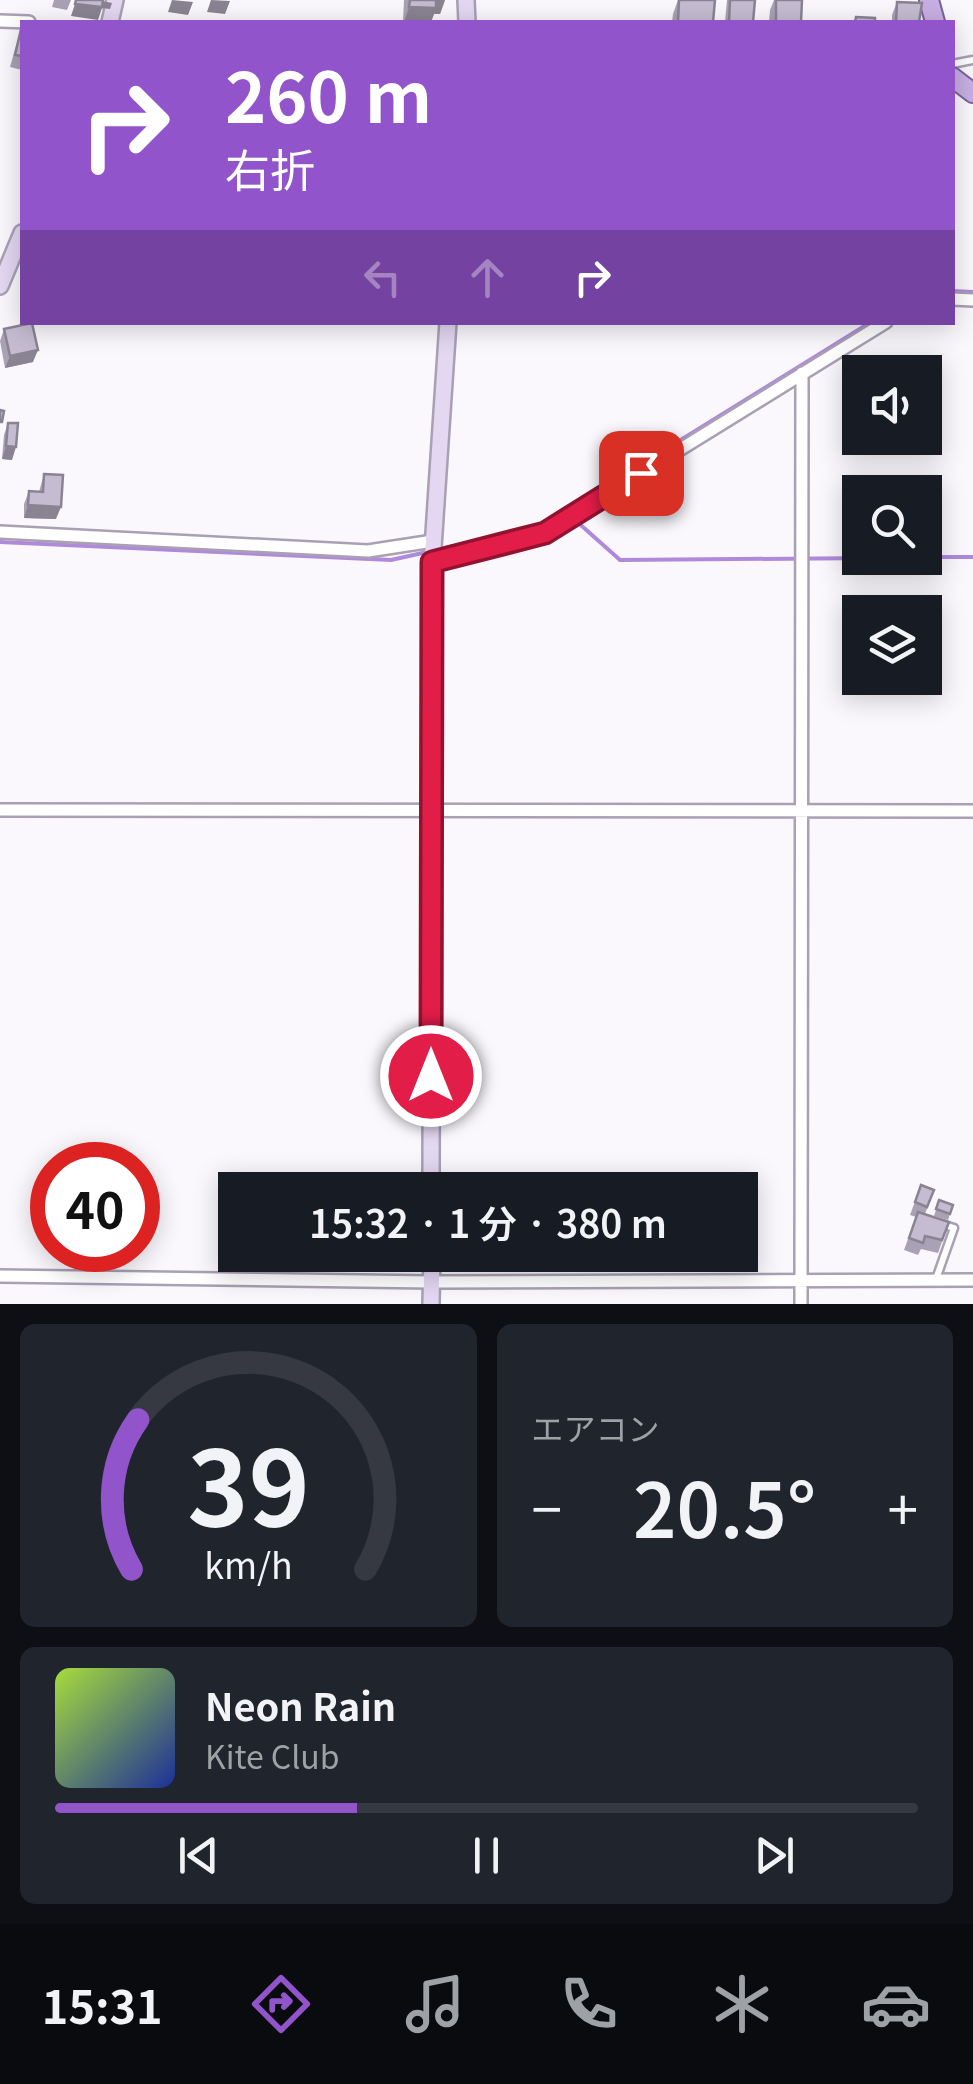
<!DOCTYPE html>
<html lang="ja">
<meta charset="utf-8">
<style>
:root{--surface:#171b24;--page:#20242c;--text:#f1f3f6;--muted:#9ea1a6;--line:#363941;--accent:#9154ca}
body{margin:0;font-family:Georgia,"Noto Sans JP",serif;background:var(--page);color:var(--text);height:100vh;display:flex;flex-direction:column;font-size:38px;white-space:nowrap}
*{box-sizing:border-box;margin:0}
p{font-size:32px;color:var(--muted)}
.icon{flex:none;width:55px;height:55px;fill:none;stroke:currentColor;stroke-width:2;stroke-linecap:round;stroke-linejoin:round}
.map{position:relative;height:1304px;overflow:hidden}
.panel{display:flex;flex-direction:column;gap:20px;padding:20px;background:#0d0f14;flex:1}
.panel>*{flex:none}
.hud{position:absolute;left:20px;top:20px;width:935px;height:305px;border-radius:0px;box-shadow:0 5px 25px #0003;background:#9154ca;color:#fff;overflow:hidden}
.controls{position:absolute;left:842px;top:355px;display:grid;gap:20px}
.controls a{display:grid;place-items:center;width:100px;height:100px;border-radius:0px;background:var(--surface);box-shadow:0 5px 25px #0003;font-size:50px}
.speed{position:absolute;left:30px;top:1142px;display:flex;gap:20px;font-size:50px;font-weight:700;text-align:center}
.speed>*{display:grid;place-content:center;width:130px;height:130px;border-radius:50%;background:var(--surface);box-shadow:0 5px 25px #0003;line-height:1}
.speed .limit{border:15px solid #d22;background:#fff;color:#111}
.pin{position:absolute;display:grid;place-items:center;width:85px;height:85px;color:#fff;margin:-42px;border-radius:20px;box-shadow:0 5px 15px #0006}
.me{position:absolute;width:110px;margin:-55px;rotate:0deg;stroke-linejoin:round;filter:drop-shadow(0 0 8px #0008)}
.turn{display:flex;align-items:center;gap:35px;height:210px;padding:0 40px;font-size:45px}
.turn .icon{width:130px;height:130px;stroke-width:2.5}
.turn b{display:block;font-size:70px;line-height:85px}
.lanes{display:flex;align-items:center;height:95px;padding:0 40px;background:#0003;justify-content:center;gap:50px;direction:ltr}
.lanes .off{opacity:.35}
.big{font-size:75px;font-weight:600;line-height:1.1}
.panel .card{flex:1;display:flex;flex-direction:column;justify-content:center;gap:15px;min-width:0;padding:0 35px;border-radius:15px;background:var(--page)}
.panel .dial{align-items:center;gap:0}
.dial svg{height:260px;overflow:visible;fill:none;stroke:var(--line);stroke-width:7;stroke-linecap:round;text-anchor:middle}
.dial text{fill:var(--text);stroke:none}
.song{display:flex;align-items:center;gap:30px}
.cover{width:120px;height:120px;border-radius:15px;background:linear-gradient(135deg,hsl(80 70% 55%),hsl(230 70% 35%))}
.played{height:10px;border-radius:5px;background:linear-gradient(90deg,var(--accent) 35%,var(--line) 35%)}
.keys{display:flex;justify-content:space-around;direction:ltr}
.heat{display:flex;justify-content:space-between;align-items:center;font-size:55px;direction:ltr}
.panel .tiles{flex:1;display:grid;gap:20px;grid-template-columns:1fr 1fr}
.card:last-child{grid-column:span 2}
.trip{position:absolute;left:218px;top:1172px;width:540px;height:100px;border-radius:0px;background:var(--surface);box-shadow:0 5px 25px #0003;font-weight:600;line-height:100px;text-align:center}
.tab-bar{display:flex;height:160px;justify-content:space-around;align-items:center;background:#090b0e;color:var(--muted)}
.tab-bar .icon{width:70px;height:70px}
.tab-bar .on{color:var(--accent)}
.tab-bar b{font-size:45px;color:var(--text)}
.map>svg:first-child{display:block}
</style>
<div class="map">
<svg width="973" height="1304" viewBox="0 0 973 1304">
<rect width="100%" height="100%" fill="#faf8fd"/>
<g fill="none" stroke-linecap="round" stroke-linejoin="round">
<path stroke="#b08ada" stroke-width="4" d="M952,291L973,292
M574,519L620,560L874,558
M0,542L391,560L427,552
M436,550L535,527L566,511L871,322
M925,557H973"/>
<defs>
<path id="lane" d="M952,64L973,60
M936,1279L954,1228L941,1224"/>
<path id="street" d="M0,21L29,22
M952,299L973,300
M0,532L368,551L433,541
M432,563L545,533L886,322
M0,810L973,811
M0,1276L432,1282L973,1280
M801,1304L802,373"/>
<path id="secondary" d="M466,0L467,22
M110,22L115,0
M0,286L22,233
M431,1190L432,563L448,322
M431,1304L432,1255"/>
<path id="primary" d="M929,0L935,22
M952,77L973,93"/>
</defs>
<use href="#lane" stroke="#a9a0b4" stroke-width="11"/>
<use href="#street" stroke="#a9a0b4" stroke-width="16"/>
<use href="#secondary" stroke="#a9a0b4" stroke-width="20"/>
<use href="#primary" stroke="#7d609d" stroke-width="22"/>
<use href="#lane" stroke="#fff" stroke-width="6"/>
<use href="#street" stroke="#fff" stroke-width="11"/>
<use href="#secondary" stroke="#e3d7f1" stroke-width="15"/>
<use href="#primary" stroke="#c8afe3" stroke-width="18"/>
</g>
<path fill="#a9a2b4" d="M54,0H71L67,10L52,7Z
M404,0H445L440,14H434L431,22H403Z
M678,0H715L713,22H672L673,14Z
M727,0H755L753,22H725Z
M774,0H802L801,22H769L770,10Z
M897,2L919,22H878L892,21V15Z
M22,25V70L10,67Z
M4,329L33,362L5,368L0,341Z
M8,423L12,460L2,459L4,435Z
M44,474L56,519L24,518V504L29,491L39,492Z
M921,1185L934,1190L925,1214L949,1222L938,1253L921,1249L918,1255L904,1250L916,1217L910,1215Z
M939,1200L953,1205L948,1220L934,1216Z"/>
<path fill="#8a8492" d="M172,0L193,2L188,15L168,12Z
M211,0L230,1L225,14L207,12Z
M435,0H445L440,14H434L431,22H404L409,7Z
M102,1L112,3L110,9L102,8L98,20L71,16L75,4Z
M38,350L33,362L5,368L10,356Z
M6,446L16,447L12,460L2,459Z
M28,505L61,507L56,519L24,518Z"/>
<path fill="#c5bcd1" stroke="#8a8492" stroke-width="2.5" d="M76,0H103L102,7L75,4Z
M410,0H436V8L409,7Z
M679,0H715L713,22H678Z
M730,0H755L753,22H729Z
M776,0H802L801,22H776Z
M897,2L922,3L919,22H896Z
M856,17L875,18V22H855Z
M22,25V56L15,55Z
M32,323L38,350L10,356L4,329Z
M0,410L4,411L2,422H0Z
M8,423H18L16,447L6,446Z
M44,474L63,475L61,507L28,505L29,491L43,492Z
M921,1185L934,1190L927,1207L915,1202Z
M939,1200L953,1205L950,1214L936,1209Z
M918,1212L949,1222L942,1240L925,1236L923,1243L909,1238Z"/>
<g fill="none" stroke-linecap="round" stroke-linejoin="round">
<defs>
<path id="route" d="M431,1076L432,562L545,533L641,473"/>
</defs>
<use href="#route" stroke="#92132f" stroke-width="25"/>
<use href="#route" stroke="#e11d48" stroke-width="18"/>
</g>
</svg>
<div class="controls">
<a><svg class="icon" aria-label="sound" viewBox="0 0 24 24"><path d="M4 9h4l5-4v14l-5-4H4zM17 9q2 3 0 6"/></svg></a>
<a><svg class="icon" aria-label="search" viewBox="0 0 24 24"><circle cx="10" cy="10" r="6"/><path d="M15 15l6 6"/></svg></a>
<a><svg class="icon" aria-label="layers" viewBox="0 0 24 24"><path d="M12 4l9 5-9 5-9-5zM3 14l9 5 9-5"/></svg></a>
</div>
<div class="speed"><div class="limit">40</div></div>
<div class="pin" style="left:641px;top:473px;background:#d93025"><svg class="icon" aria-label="arrive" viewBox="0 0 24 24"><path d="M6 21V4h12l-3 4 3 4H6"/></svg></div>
<svg class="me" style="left:431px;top:1076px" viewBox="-20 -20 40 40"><circle r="17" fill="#e11d48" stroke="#fff" stroke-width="3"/><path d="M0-11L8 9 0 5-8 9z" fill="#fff"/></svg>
<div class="trip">15:32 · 1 分 · 380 m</div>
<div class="hud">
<div class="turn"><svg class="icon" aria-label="right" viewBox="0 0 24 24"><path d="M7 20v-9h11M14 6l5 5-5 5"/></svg><div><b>260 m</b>右折</div></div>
<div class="lanes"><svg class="icon off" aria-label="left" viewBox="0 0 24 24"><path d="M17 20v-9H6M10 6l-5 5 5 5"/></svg><svg class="icon off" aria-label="ahead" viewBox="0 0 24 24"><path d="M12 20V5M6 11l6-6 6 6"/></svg><svg class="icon" aria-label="right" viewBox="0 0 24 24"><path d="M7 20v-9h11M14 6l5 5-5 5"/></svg></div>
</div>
</div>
<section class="panel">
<div class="tiles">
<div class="card dial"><svg viewBox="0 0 100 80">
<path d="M14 69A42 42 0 1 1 86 69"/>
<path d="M14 69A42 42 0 0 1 16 23" stroke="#9154ca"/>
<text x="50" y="56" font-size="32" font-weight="700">39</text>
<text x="50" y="72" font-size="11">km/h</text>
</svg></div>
<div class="card"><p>エアコン</p>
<div class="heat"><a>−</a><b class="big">20.5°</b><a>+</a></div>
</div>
<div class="card">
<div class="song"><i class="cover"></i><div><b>Neon Rain</b><p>Kite Club</p></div></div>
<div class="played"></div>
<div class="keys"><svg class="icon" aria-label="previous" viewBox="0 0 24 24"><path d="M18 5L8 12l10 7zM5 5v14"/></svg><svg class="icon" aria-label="pause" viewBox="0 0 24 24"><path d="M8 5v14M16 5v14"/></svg><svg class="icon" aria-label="next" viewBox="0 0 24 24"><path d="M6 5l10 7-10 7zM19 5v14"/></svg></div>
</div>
</div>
</section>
<nav class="tab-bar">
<b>15:31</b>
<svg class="icon on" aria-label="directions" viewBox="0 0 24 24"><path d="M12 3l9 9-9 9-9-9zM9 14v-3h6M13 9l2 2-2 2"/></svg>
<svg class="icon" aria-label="music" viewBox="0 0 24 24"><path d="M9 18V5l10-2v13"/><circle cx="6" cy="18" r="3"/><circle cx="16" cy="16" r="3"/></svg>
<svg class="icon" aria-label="phone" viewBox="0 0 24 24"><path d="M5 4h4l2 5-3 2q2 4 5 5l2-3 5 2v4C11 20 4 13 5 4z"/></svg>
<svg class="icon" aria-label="climate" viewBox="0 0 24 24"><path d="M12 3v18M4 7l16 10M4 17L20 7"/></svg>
<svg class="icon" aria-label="car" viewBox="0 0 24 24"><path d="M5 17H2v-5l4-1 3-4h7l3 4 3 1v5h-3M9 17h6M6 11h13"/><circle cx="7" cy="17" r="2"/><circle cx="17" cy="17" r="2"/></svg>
</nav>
